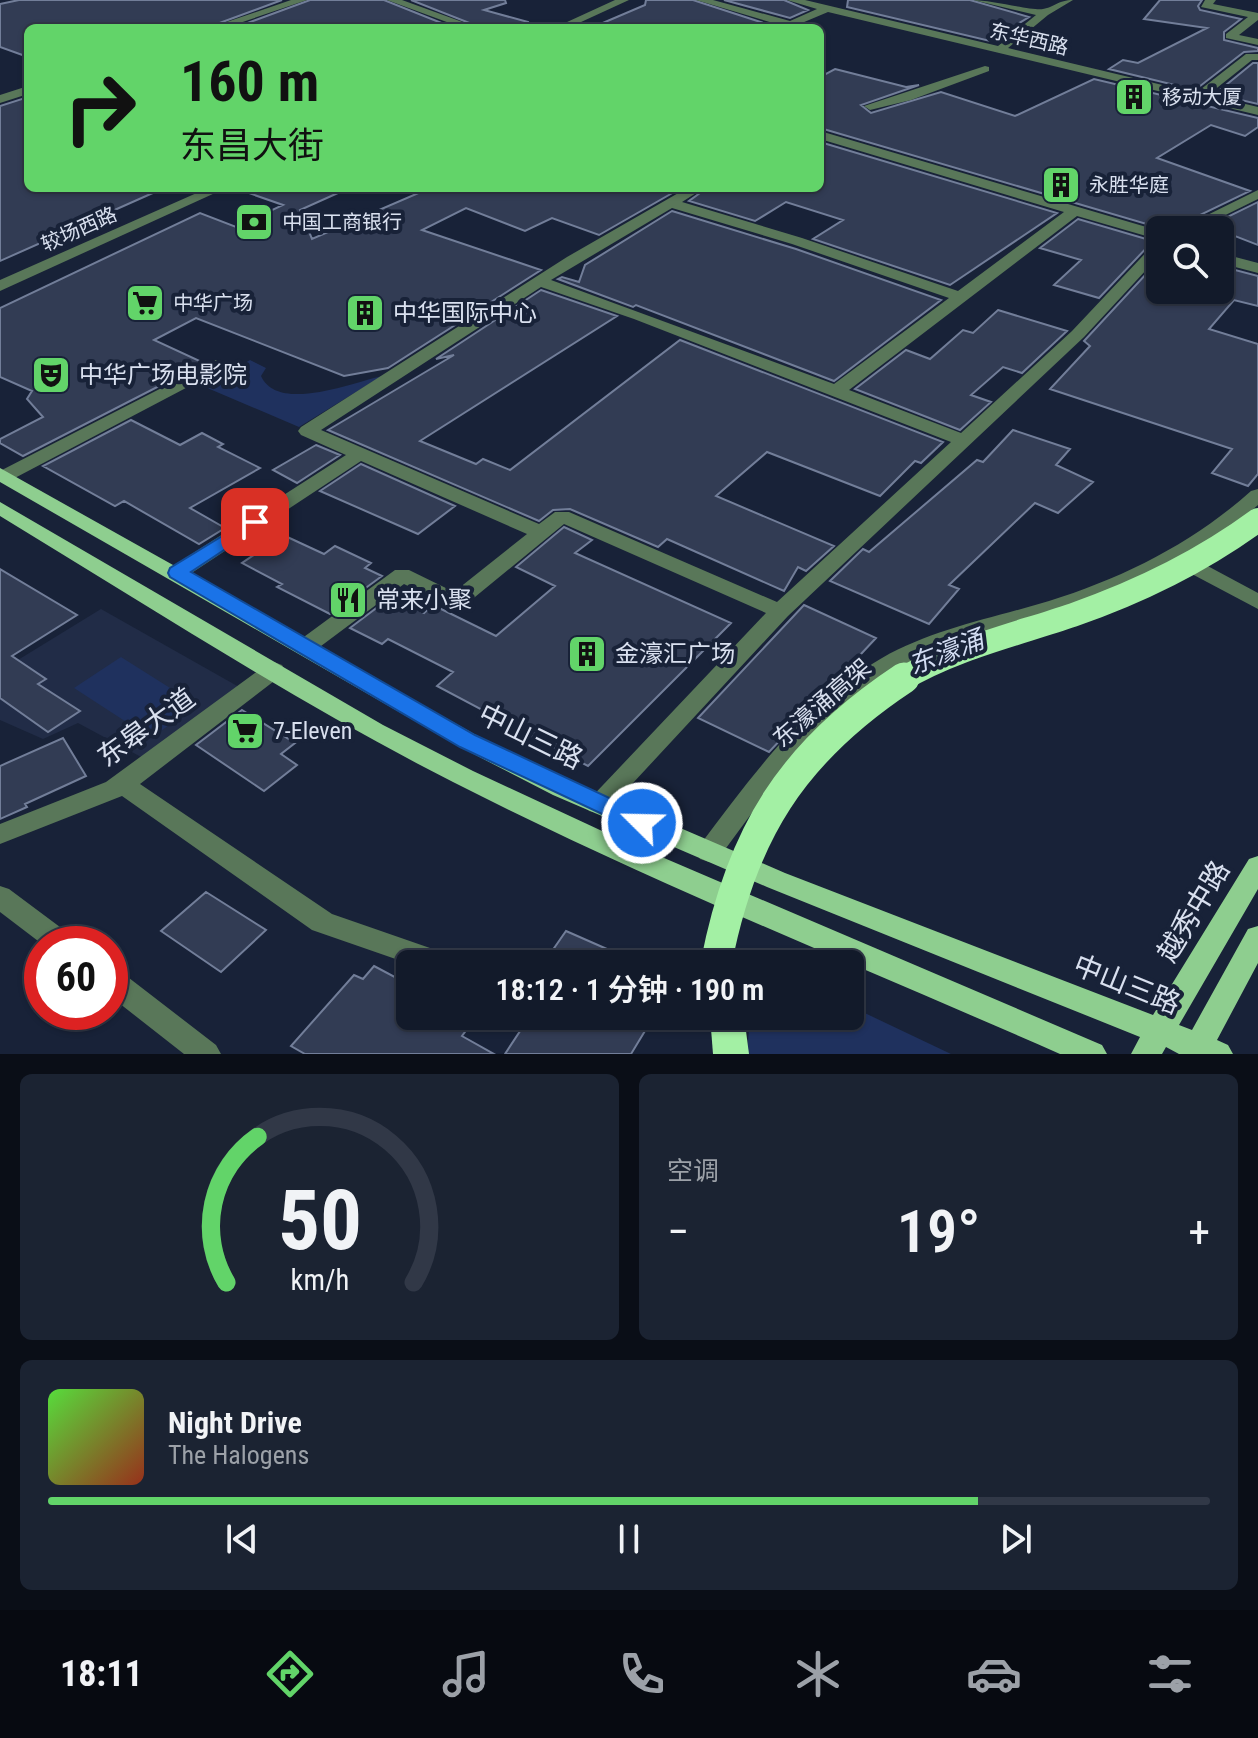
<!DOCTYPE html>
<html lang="zh">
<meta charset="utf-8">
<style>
:root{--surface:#121a2a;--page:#1b2332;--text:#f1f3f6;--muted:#9ca1a8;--line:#313847;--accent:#62d469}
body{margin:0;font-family:"Roboto Condensed","Noto Sans SC",sans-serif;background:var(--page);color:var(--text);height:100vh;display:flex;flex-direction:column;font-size:30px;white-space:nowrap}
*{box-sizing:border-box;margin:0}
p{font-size:26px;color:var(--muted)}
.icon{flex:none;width:44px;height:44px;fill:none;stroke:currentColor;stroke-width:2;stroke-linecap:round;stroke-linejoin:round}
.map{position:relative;height:1054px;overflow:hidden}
.sheet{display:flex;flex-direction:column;gap:20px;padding:20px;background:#0a0e17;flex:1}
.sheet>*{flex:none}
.hud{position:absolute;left:24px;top:24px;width:800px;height:168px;border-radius:12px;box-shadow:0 2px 6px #0004,0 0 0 2px var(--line);background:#62d469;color:#111;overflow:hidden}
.buttons{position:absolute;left:1146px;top:216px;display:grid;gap:16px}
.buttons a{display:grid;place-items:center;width:88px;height:88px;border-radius:12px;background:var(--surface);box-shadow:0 2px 6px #0004,0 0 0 2px var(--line);font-size:40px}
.speed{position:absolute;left:24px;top:926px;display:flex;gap:16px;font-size:40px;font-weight:700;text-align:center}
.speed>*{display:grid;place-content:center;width:104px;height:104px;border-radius:50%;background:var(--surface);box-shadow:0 2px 6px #0004,0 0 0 2px var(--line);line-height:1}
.speed .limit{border:12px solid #d22;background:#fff;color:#111}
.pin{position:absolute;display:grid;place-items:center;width:68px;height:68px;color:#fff;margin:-34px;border-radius:16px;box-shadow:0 4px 12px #0006}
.me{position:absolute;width:88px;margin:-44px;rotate:293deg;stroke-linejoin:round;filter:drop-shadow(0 0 6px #0008)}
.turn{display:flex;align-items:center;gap:28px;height:168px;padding:0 24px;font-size:36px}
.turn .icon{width:104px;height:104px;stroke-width:2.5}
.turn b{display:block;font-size:56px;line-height:68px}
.big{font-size:60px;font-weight:600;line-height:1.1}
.sheet .card{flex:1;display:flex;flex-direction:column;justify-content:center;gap:12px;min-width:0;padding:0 28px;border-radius:12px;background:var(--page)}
.sheet .dial{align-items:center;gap:0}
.dial svg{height:208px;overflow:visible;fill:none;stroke:var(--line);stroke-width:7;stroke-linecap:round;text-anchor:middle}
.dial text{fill:var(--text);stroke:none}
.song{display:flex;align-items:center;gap:24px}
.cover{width:96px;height:96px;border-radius:12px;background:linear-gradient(135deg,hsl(110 70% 55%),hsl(10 70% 35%))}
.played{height:8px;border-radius:4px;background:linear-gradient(90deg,var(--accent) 80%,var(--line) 80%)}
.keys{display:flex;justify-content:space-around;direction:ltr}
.heat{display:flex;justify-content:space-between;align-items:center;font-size:44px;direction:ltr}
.sheet .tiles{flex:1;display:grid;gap:20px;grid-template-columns:1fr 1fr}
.card:last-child{grid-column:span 2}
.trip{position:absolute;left:396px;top:950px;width:468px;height:80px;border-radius:12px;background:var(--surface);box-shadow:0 2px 6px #0004,0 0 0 2px var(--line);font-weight:600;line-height:80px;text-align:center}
.tab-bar{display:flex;height:128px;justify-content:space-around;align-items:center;background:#070a11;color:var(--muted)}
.tab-bar .icon{width:56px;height:56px}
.tab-bar .active{color:var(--accent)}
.tab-bar b{font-size:36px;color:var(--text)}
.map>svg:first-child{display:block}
</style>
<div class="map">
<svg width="1258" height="1054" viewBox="0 0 1258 1054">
<rect width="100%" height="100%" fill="#182238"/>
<path fill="#212c47" d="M101,609L239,687L143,758L78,723L43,739L0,720V671Z"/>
<path fill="#1f315e" d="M250,360L266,368L261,376C278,413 351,383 382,376L299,427L205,387Z
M121,657L197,705L151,738L74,688Z
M850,1006L951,1054H747L750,1016H850Z"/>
<path fill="#323c54" stroke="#727e99" stroke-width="2" d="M19,0H282L206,28H28V57L0,47V4Z
M310,0H384L454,28H234Z
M411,0H505L506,3L484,10L528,22L527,28H482Z
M646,0H693L779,28H591L645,5Z
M724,0H784L808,10L790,18Z
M848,0H970L1029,17L990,41L847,7Z
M1160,0H1202L1198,6L1200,10L1241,19L1224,32V40L1258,48V51L1244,52L1195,90L1109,69L1123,60L1138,63L1207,28L1144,19Z
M1253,63H1258V104L1215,94Z
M835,69L906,87L919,85L861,105L871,113L941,92L1015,116L1094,79L1258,118V127L1245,136L1211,125L1157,158L1250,191L1192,219L1180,215L1160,225V228L820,128V77Z
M28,97V188H164L0,261V106Z
M820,142L1057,213L950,285L813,239L843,220L786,202L755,221L689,201L707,188H820Z
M244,188H349L300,210L312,239L430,188H681L599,235L552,218L525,231L466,208L422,230L541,270L388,368L344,376L196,318L154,340L204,363L23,456L0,443V439L43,417L27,399L32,391L0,377V308L200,213L236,227L283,205L243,191Z
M1258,202V245L1209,226Z
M672,211L796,249L941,300L834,381L636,305L633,307L558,279L562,277L579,282L585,265Z
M1078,219L1153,241L1099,298L1054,285L1081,260L1040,248Z
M1160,259V290H1220V266L1258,276V306L1234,300L1209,329L1258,344V474L1248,486L1212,473L1232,449L1050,389L1090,346L1084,341Z
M541,290L617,316L420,441L476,464L483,459L510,470L680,340L943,442L921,463L915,461L880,496L767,452L716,496L834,546L806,571L798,567L784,591L667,539L658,547L570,509L553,510L539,521L328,430L454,355L436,359Z
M998,310L1067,331L1022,373L1003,367L971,395L991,402L960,430L855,389L906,350L930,359L963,330L973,333Z
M131,420L180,445L202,433L223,444L218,447L260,468L190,508L225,528L199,544L124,501L115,506L43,466Z
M1013,430L1070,449L1056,465L1093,482L1058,513L1035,503L949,585L959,589L929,624L830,581L863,549L869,552L977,460L983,462Z
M316,445L340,455L297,483L273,470Z
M361,464L455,506L418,534L320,491Z
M564,527L592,540L575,553L731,623L588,766L437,686L453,672L388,639L382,644L350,628L391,597L424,613L433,605L496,636L555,586L516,567Z
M283,535L324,554L335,546L371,563L365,568L382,576L330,614L277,587L282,584L242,563Z
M0,569L77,615L12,656L46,679L38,684L80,711L48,732L0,698Z
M804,605L876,638L769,752L698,718Z
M242,710L295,743L281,754L297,765L264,791L196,745Z
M63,738L86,776L25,804L27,807L0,819V766Z
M206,892L266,930L221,972L161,931Z
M566,931L641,964H543Z
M374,966L410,985V1016H477L462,1036L494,1054H305L291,1046L354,975L363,979Z
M530,1016H626L648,1026L631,1054H505Z"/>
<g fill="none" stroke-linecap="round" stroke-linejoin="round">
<path fill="#597759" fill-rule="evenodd" d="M291,0H307L225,28H209Z
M387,0H402L479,28H463Z
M615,0H629L568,28H554Z
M696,0H713L790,21L817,9L787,0H805L998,46L1036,15L973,0C990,0 1033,11 1043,9C1055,7 1058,0 1073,0L1048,15L1008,48L1196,93L1246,54H1258V60H1252L1208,95L1258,107V115L828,12L790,28Z
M1205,0H1216L1213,4L1258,13V20L1239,35L1258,39V45L1226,38V34L1248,17L1201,7Z
M985,66L989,67V71L911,100L870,110L864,106Z
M28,86V94L0,103V95Z
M820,131L1160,231V240L1077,216L849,390L961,433L1072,331L1155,243L1160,242V255L1084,337L788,616L607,811L598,813L589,811L585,804L766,613L564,524L464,606H448L404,584L313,652H297L294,647L297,642L395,570H409L454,592L527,534L361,461L184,578H170L167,573L170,568L346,455L301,435L298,431L301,427L567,257L687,188H704L682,202L802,238L958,291L1064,212L820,139ZM672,208L792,244L949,298L834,384L551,280ZM541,287L634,319L951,442L777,602L569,512H555L539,524L321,430Z
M208,188H226L0,291V280Z
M1258,190V199L1195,230H1177Z
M1220,253L1258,263V273L1220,263Z
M216,360L222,361L225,365L222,369L11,480L0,481V471Z
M1258,489V505L1226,532L1189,556L1258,593V609L1173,564C1138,583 1100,600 1061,611C1015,625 967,636 923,656C833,696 774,783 718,859L709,862L700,859L696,852L700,845C752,776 805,702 882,658C933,629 993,618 1049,601C1123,578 1193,543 1251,491Z
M274,662L282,665L285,670L282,675L140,784L332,914L453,956L457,964H410L312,930L122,796L0,844V824L106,782L266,665Z
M0,886L9,889L72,936L76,944H42L0,912Z
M110,968L120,971L216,1045L221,1054H184L110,996Z"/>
<path fill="#8ece8f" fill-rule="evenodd" d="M0,468L476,735L571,781L785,873L1153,1015L1249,859L1258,856V889L1179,1025L1192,1030L1248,929L1258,926V963L1217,1040L1228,1045L1233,1054H1179L1166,1047L1162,1054H1131L1140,1037L767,887L553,795L460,747L0,482Z
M0,502L383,725L473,771L615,837L1102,1045L1107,1054H1060C858,965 651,883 453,782C297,703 150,607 0,516Z"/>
<path fill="#a3f0a4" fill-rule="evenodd" d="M710,1016H744L749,1054H713Z"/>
<path stroke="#a3f0a4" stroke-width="24" d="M901,680C955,648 1014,635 1073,615C1139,592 1201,562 1258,520"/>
<path stroke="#a3f0a4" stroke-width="31" d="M716,964C741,834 792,752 904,678"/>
</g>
<path fill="#1a73e8" stroke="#114b97" stroke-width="2" d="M255,516L264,522L262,525L191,572L475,735L650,817L654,823L650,829L642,832L634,829L460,747L170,577L168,573L170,568Z"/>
<defs>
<symbol id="building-square" viewBox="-11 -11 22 22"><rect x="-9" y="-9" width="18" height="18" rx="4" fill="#62d469" stroke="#182238"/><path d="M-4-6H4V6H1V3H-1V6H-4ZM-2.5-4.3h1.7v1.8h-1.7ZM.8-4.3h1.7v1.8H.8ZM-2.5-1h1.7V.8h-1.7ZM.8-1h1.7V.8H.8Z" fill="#111"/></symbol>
<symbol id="bank-square" viewBox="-11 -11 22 22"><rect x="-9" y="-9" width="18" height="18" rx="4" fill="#62d469" stroke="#182238"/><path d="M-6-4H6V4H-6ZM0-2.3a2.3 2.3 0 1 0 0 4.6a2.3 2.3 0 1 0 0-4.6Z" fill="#111"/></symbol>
<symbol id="supermarket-square" viewBox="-11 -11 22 22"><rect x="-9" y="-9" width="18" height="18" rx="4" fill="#62d469" stroke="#182238"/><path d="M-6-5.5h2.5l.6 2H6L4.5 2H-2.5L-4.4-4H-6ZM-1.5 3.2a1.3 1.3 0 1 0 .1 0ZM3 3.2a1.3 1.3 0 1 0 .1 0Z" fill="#111"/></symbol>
<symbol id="theatre-square" viewBox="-11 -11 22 22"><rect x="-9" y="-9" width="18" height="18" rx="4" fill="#62d469" stroke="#182238"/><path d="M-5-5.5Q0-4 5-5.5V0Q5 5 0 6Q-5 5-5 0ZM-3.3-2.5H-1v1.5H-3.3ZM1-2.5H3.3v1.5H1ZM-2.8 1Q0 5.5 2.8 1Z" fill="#111"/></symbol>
<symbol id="restaurant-square" viewBox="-11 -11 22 22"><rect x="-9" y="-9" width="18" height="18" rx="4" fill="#62d469" stroke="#182238"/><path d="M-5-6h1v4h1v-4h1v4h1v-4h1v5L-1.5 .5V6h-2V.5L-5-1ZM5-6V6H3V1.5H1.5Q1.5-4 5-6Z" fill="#111"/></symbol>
</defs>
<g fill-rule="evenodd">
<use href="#building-square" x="1112" y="75" width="44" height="44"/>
<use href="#building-square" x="1039" y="163" width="44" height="44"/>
<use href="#bank-square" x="232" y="200" width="44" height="44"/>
<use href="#supermarket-square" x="123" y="281" width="44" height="44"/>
<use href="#building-square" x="343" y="291" width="44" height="44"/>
<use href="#theatre-square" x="29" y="353" width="44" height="44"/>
<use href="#restaurant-square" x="326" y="578" width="44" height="44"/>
<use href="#building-square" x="565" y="632" width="44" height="44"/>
<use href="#supermarket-square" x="223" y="709" width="44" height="44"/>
</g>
<g text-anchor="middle" stroke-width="8" stroke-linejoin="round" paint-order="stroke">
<g font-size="20" fill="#d9e0ef" stroke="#182238">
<text transform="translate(1029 39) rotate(13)" y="7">东华西路</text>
<text transform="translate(79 229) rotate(-24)" y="7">较场西路</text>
</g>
<g font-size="20" fill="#d9e0ef" stroke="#182238" text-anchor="start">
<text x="1162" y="104">移动大厦</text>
<text x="1089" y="192">永胜华庭</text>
<text x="282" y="229">中国工商银行</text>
<text x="173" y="310">中华广场</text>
</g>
<g font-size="24" fill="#d9e0ef" stroke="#182238" text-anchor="start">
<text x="393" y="321">中华国际中心</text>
<text x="79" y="383">中华广场电影院</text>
<text x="376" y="608">常来小聚</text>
<text x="615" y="662">金濠汇广场</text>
<text x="273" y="739">7-Eleven</text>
</g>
<g font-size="24" fill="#d9e0ef" stroke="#182238">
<text transform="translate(822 703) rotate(-41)" y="8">东濠涌高架</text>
</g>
<g font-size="26" font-style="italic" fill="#d4def4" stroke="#182238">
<text transform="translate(946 652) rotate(-21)" y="9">东濠涌</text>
</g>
<g font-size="28" fill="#d9e0ef" stroke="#182238">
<text transform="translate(146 727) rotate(-36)" y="10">东皋大道</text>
<text transform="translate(531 736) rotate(26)" y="10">中山三路</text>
<text transform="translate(1193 911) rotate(-59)" y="10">越秀中路</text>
<text transform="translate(1127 984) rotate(22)" y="10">中山三路</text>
</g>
</g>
</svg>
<div class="buttons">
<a><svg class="icon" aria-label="search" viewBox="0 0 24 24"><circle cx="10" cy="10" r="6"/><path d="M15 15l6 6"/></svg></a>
</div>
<div class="speed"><div class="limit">60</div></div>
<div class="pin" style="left:255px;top:522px;background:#d93025"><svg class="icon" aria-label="arrive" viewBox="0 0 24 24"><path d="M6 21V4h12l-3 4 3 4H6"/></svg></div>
<svg class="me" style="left:642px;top:823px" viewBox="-20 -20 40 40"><circle r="17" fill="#1a73e8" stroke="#fff" stroke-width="3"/><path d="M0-11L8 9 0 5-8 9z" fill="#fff"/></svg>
<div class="trip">18:12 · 1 分钟 · 190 m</div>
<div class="hud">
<div class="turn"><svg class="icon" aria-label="right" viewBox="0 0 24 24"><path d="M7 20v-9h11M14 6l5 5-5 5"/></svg><div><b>160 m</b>东昌大街</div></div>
</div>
</div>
<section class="sheet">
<div class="tiles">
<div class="card dial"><svg viewBox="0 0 100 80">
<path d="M14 69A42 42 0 1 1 86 69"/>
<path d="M14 69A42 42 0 0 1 26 13" stroke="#62d469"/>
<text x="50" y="56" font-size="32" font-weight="700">50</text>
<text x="50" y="72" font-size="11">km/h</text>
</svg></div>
<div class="card"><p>空调</p>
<div class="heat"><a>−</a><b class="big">19°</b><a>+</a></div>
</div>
<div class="card">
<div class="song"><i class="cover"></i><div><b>Night Drive</b><p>The Halogens</p></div></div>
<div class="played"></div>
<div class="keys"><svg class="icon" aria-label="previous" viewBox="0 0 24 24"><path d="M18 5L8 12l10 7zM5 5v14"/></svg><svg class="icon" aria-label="pause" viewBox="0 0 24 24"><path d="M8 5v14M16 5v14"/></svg><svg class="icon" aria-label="next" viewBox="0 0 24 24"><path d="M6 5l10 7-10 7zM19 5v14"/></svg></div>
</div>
</div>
</section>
<nav class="tab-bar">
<b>18:11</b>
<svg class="icon active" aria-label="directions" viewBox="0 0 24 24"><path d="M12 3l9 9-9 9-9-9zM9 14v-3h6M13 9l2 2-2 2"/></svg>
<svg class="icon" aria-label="music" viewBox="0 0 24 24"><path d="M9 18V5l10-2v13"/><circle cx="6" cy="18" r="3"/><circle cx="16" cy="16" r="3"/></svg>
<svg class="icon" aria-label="phone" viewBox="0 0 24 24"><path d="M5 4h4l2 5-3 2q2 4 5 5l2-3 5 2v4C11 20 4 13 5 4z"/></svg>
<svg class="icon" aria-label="climate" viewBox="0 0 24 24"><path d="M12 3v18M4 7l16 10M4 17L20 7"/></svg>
<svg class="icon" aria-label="car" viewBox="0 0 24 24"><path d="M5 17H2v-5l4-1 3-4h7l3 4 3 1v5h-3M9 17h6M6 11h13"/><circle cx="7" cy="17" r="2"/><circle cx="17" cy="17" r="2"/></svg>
<svg class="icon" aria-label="filters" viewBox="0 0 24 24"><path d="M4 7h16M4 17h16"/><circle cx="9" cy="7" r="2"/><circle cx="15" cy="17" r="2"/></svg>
</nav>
